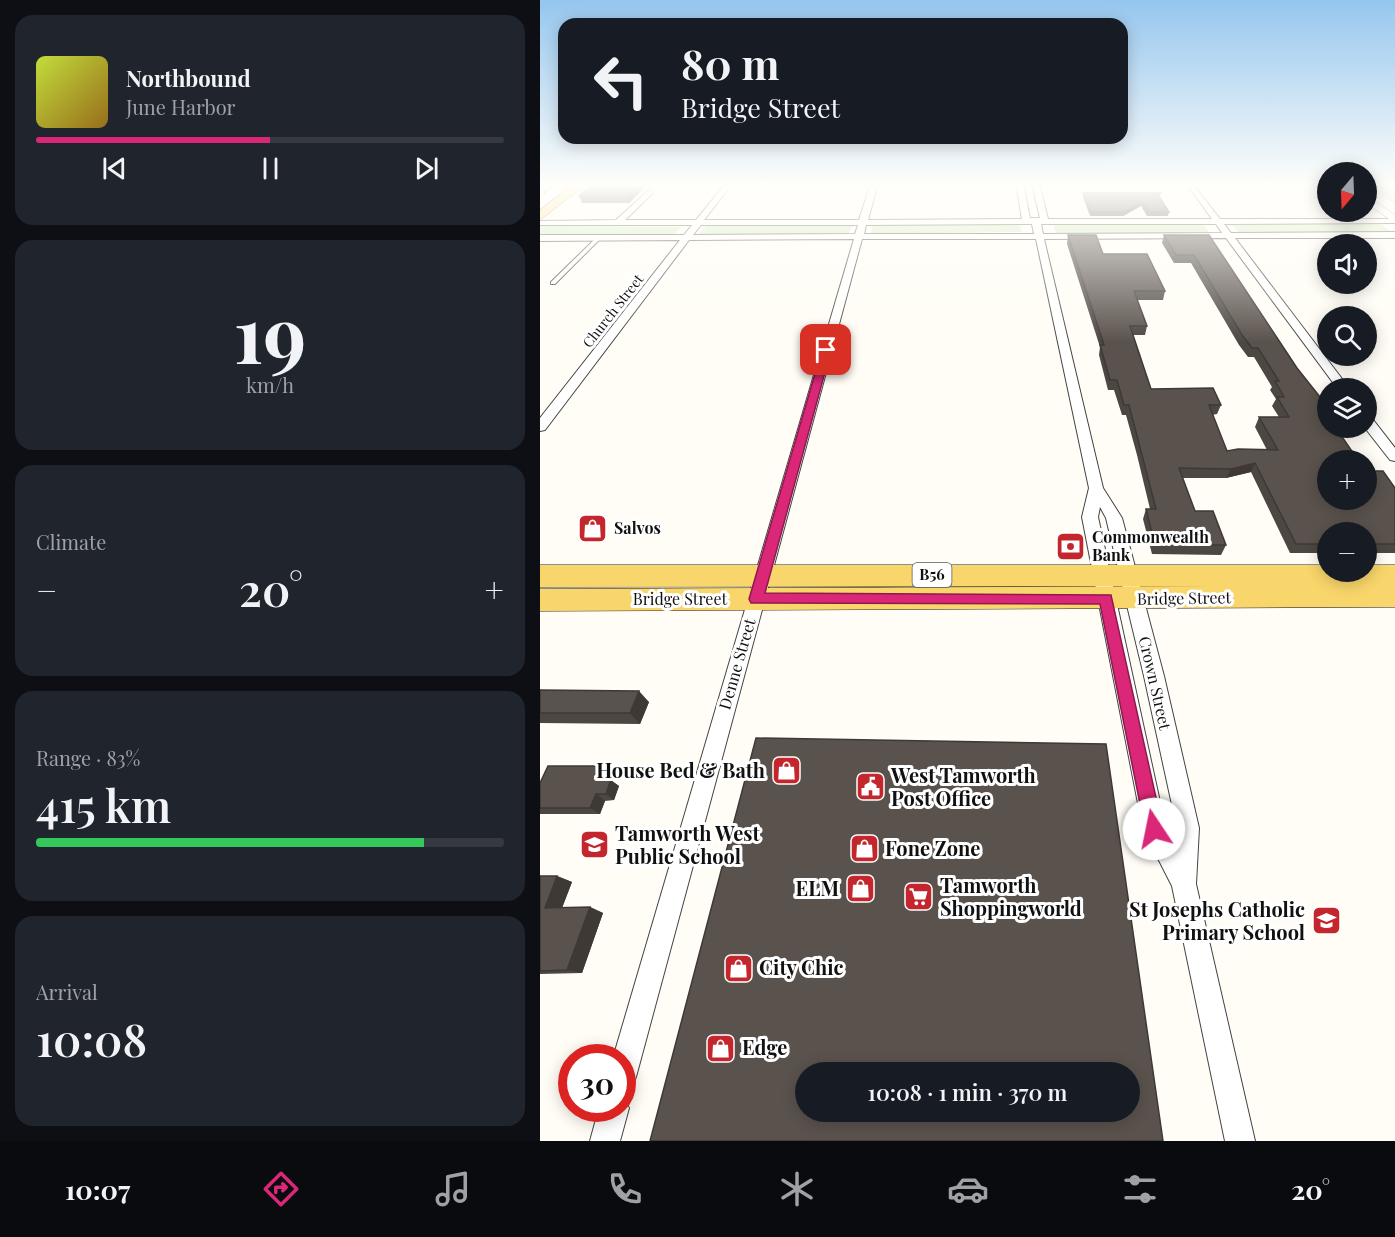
<!DOCTYPE html>
<meta charset="utf-8">
<style>
:root{--surface:#171b24;--page:#20242c;--text:#f1f3f6;--muted:#9ea1a6;--line:#363941;--accent:#db2777}
body{margin:0;font-family:"Playfair Display",serif;background:var(--page);color:var(--text);height:100vh;display:flex;flex-direction:column;font-size:22px;white-space:nowrap}
*{box-sizing:border-box;margin:0}
p{font-size:20px;color:var(--muted)}
.icon{flex:none;width:33px;height:33px;fill:none;stroke:currentColor;stroke-width:2;stroke-linecap:round;stroke-linejoin:round}
.map{position:relative;flex:1;overflow:hidden}
.side{display:flex;flex-direction:column;gap:15px;padding:15px;background:#0d0f14;width:540px}
.side>*{flex:none}
.guide{position:absolute;left:18px;top:18px;width:570px;height:126px;border-radius:18px;box-shadow:0 3px 15px #0003;background:#171b24;color:var(--text);overflow:hidden}
.needle{width:39px;rotate:199deg}
.controls{position:absolute;left:777px;top:162px;display:grid;gap:12px}
.controls a{display:grid;place-items:center;width:60px;height:60px;border-radius:50%;background:var(--surface);box-shadow:0 3px 15px #0003;font-size:30px}
.speed{position:absolute;left:18px;top:1044px;display:flex;gap:12px;font-size:30px;font-weight:700;text-align:center}
.speed>*{display:grid;place-content:center;width:78px;height:78px;border-radius:50%;background:var(--surface);box-shadow:0 3px 15px #0003;line-height:1}
.speed .limit{border:9px solid #d22;background:#fff;color:#111}
.pin{position:absolute;display:grid;place-items:center;width:51px;height:51px;color:#fff;margin:-26px;border-radius:12px;box-shadow:0 3px 9px #0006}
.me{position:absolute;width:66px;margin:-33px;rotate:349deg;stroke-linejoin:round;filter:drop-shadow(0 0 4px #0008)}
.turn{display:flex;align-items:center;gap:21px;height:126px;padding:0 24px;font-size:27px}
.turn .icon{width:78px;height:78px;stroke-width:2.5}
.turn b{display:block;font-size:42px;line-height:51px}
.big{font-size:45px;font-weight:600;line-height:1.1}
.side .card{flex:1;display:flex;flex-direction:column;justify-content:center;gap:9px;min-width:0;padding:0 21px;border-radius:18px;background:var(--page)}
.side .dial{align-items:center;gap:0}
.dial b{font-size:78px;line-height:1}
.song{display:flex;align-items:center;gap:18px}
.cover{width:72px;height:72px;border-radius:9px;background:linear-gradient(135deg,hsl(70 70% 55%),hsl(40 70% 35%))}
.played{height:6px;border-radius:3px;background:linear-gradient(90deg,var(--accent) 50%,var(--line) 50%)}
.keys{display:flex;justify-content:space-around;direction:ltr}
.heat{display:flex;justify-content:space-between;align-items:center;font-size:33px;direction:ltr}
.charge{height:9px;border-radius:4px;background:linear-gradient(90deg,#34c759 83%,var(--line) 0)}
.trip{position:absolute;left:255px;top:1062px;width:345px;height:60px;border-radius:30px;background:var(--surface);box-shadow:0 3px 15px #0003;font-weight:600;line-height:60px;text-align:center}
.dock{display:flex;height:96px;justify-content:space-around;align-items:center;background:#090b0e;color:var(--muted)}
.dock .icon{width:42px;height:42px}
.dock .selected{color:var(--accent)}
.dock b{font-size:27px;color:var(--text)}
main{display:flex;flex:1;min-height:0}
.map>svg:first-child{display:block}
</style>
<main>
<section class="side">
<div class="card">
<div class="song"><i class="cover"></i><div><b>Northbound</b><p>June Harbor</p></div></div>
<div class="played"></div>
<div class="keys"><svg class="icon" aria-label="previous" viewBox="0 0 24 24"><path d="M18 5L8 12l10 7zM5 5v14"/></svg><svg class="icon" aria-label="pause" viewBox="0 0 24 24"><path d="M8 5v14M16 5v14"/></svg><svg class="icon" aria-label="next" viewBox="0 0 24 24"><path d="M6 5l10 7-10 7zM19 5v14"/></svg></div>
</div>
<div class="card dial"><b>19</b><p>km/h</p></div>
<div class="card"><p>Climate</p>
<div class="heat"><a>−</a><b class="big">20°</b><a>+</a></div>
</div>
<div class="card"><p>Range · 83%</p><b class="big">415 km</b><div class="charge"></div></div>
<div class="card"><p>Arrival</p><b class="big">10:08</b></div>
</section>
<div class="map">
<svg width="855" height="1141" viewBox="0 0 855 1141">
<rect width="100%" height="100%" fill="#fffdf5"/>
<path fill="#d5ebbd" d="M826,183H855V205L827,184Z
M839,222L851,232L701,235L692,225Z
M333,224H479L482,232L331,234Z
M513,224H663L669,232L522,234L516,233Z
M167,225L312,224L313,225L308,234H159Z
M0,226L141,227L132,237H0Z"/>
<g fill="none" stroke-linecap="round" stroke-linejoin="round">
<defs>
<path id="service" d="M57,237L61,238L15,284H11V282Z"/>
<path id="minor" d="M186,183H193L164,220H319L331,183H338L328,220L482,219L476,183H483L490,218H500L492,183H499L508,219H672L646,183H652L680,219H855V223L684,224L691,233L855,232V238H695L809,388H797L686,238L504,239L563,488L582,518L624,676L659,828L656,884L715,1141H685L632,886L603,829L542,517L549,488L496,239H322L96,1077L92,1087L82,1091V1058H73L314,239L149,240L5,430L0,431V418L140,240L0,241V235H144L152,225H0V221L76,220L110,189L113,193L85,220H156ZM492,224L494,234H324L326,225ZM501,224H676L682,233L503,234ZM161,225H318L315,234L153,235ZM560,507L566,518L604,676L637,828L635,844L625,825L558,517Z
M826,416L831,417L855,448V461L850,460L825,428Z
M82,1097L89,1108L80,1141H50L59,1108H82Z"/>
<path id="tertiary" d="M826,195L855,215V223L826,203Z"/>
<path id="primary" d="M35,183H48L0,220V210Z
M0,565H788V572H826V565H855V607L0,611V589L675,586L0,587Z"/>
</defs>
<use href="#service" stroke="#444" stroke-width="2"/>
<use href="#minor" stroke="#444" stroke-width="2"/>
<use href="#tertiary" stroke="#444" stroke-width="1"/>
<use href="#primary" stroke="#222" stroke-width="1"/>
<path stroke="#333" stroke-width="1.5" stroke-dasharray="3 1.5" stroke-linecap="butt" d="M4,193L17,183"/>
<use href="#service" fill="#fff" fill-rule="evenodd"/>
<use href="#minor" fill="#fff" fill-rule="evenodd"/>
<use href="#tertiary" fill="#fff" fill-rule="evenodd"/>
<use href="#primary" fill="#f9d66b" fill-rule="evenodd"/>
</g>
<path fill="#4d4742" d="M51,183H109L89,203H42L39,196L52,186Z
M543,193H621L619,197L629,212L628,216H607L601,206L583,216H550L543,197Z
M528,235L563,254L625,291L623,300H597L607,326L605,335H593L611,389L681,405L677,414L672,415L687,451L727,450L715,427L719,417H739L732,406L736,399L730,390L732,387L714,357H708L699,345L651,263H634L622,243L624,235H669L757,368L806,431L788,460L855,488V553H826V532H788V553H750L711,472L686,478H642L655,511L686,545L681,555L612,554L603,519L606,509H610L597,455L586,415H582L574,390H568L559,355L560,347L527,244Z
M0,690L109,702L100,724L0,723Z
M75,773L72,781L79,786L74,800L65,801L60,814H0V783Z
M0,876H17L32,882L22,908L50,907L63,913L42,973L0,974Z"/>
<path fill="#3f3936" d="M100,183H109L89,203L86,196Z
M602,202L601,206L583,216L584,212Z
M715,463L711,472L686,478L691,469Z
M99,691L109,702L100,724L90,713Z
M67,766L75,773L72,781L79,786L74,800L66,794L62,777Z
M56,794L65,801L60,814L50,808Z
M17,876L32,882L20,913L5,908Z
M50,907L63,913L42,973L27,970Z"/>
<path fill="#5a524d" stroke="#3f3936" stroke-width="1.5" fill-rule="evenodd" d="M56,183H100L86,196H39Z
M543,193H621L618,195L629,212H608L602,202L584,212H551Z
M528,235H556L563,254H607L625,291H594L607,326H590L611,389L673,388L681,405H669L687,451L698,449L738,450L719,417H749L737,397H744L735,381H739L718,348H712L702,335L654,255H636L624,235H669L757,368L788,407V428H803L806,431H798L818,460H788V500H826V471H843L855,488V544H826V532H788V544H756L715,463L691,469L639,468L655,511H673L686,545H615L606,509H616L589,405H584L577,380H570L560,345H564Z
M0,690L99,691L90,713H0Z
M216,738L566,744L623,1141H110ZM266,1072H590V1112H266Z
M8,766H67L62,777L71,779L66,794H56L50,808H0V783Z
M0,876H17L5,908L50,907L27,970L0,971Z"/>
<linearGradient id="sky" x2="0" y2="1"><stop stop-color="#95c6ee"/><stop offset="0.54" stop-color="#fffefa"/><stop offset="1" stop-color="#fffefa" stop-opacity="0"/></linearGradient>
<rect width="855" height="342" fill="url(#sky)"/>
<path fill="#db2777" stroke="#8e194d" stroke-width="1.5" d="M286,347L291,350L225,593L571,595L623,829L621,836L614,838L607,836L605,829L560,604L211,603L209,599L282,350Z"/>
<defs>
<symbol id="shop-square" viewBox="-11 -11 22 22"><rect x="-9" y="-9" width="18" height="18" rx="4" fill="#c4262e" stroke="#fff"/><path d="M-5-2.5h2.3a2.7 3.5 0 0 1 5.4 0H5L5.5 6h-11ZM-1.5-2.5h3a1.5 2.3 0 0 0-3 0Z" fill="#fff"/></symbol>
<symbol id="bank-square" viewBox="-11 -11 22 22"><rect x="-9" y="-9" width="18" height="18" rx="4" fill="#c4262e" stroke="#fff"/><path d="M-6-4H6V4H-6ZM0-2.3a2.3 2.3 0 1 0 0 4.6a2.3 2.3 0 1 0 0-4.6Z" fill="#fff"/></symbol>
<symbol id="civic-square" viewBox="-11 -11 22 22"><rect x="-9" y="-9" width="18" height="18" rx="4" fill="#c4262e" stroke="#fff"/><path d="M-.6-6.5H3V-4.5H.6V-3L4-1V1h2V6H-6V1h2V-1L-.6-3ZM-1.2 2.5V6h2.4V2.5Z" fill="#fff"/></symbol>
<symbol id="school-square" viewBox="-11 -11 22 22"><rect x="-9" y="-9" width="18" height="18" rx="4" fill="#c4262e" stroke="#fff"/><path d="M0-5L7-2L0 1L-7-2ZM-4 1L0 2.5L4 1V4Q0 6-4 4Z" fill="#fff"/></symbol>
<symbol id="supermarket-square" viewBox="-11 -11 22 22"><rect x="-9" y="-9" width="18" height="18" rx="4" fill="#c4262e" stroke="#fff"/><path d="M-6-5.5h2.5l.6 2H6L4.5 2H-2.5L-4.4-4H-6ZM-1.5 3.2a1.3 1.3 0 1 0 .1 0ZM3 3.2a1.3 1.3 0 1 0 .1 0Z" fill="#fff"/></symbol>
</defs>
<g fill-rule="evenodd">
<use href="#shop-square" x="36" y="512" width="33" height="33"/>
<use href="#bank-square" x="514" y="530" width="33" height="33"/>
<use href="#shop-square" x="230" y="754" width="33" height="33"/>
<use href="#civic-square" x="314" y="770" width="33" height="33"/>
<use href="#school-square" x="38" y="828" width="33" height="33"/>
<use href="#shop-square" x="308" y="832" width="33" height="33"/>
<use href="#shop-square" x="304" y="872" width="33" height="33"/>
<use href="#supermarket-square" x="362" y="880" width="33" height="33"/>
<use href="#school-square" x="770" y="904" width="33" height="33"/>
<use href="#shop-square" x="182" y="952" width="33" height="33"/>
<use href="#shop-square" x="164" y="1032" width="33" height="33"/>
</g>
<g text-anchor="middle" stroke-width="6" stroke-linejoin="round" paint-order="stroke">
<g font-size="14" fill="#111" stroke="#fff">
<text transform="translate(73 311) rotate(-52)" y="5">Church Street</text>
</g>
<rect fill="#fff" stroke="#585858" stroke-width="1.5" x="372.5" y="563" width="39" height="24" rx="4.5"/>
<g font-size="15" font-weight="bold" fill="#111">
<text x="392" y="580">B56</text>
</g>
<g font-size="16" font-weight="bold" fill="#111" stroke="#fff" text-anchor="start">
<text x="74" y="534">Salvos</text>
<text x="552" y="543">Commonwealth<tspan x="552" dy="18">Bank</tspan></text>
</g>
<g font-size="16" fill="#111" stroke="#fff">
<text transform="translate(644 598) rotate(-1)" y="6">Bridge Street</text>
<text x="140" y="605">Bridge Street</text>
<text transform="translate(197 664) rotate(-74)" y="6">Denne Street</text>
<text transform="translate(615 683) rotate(77)" y="6">Crown Street</text>
</g>
<g font-size="20" font-weight="bold" fill="#111" stroke="#fff" text-anchor="start">
<text x="225" y="778" text-anchor="end">House Bed &amp; Bath</text>
<text x="351" y="783">West Tamworth<tspan x="351" dy="23">Post Office</tspan></text>
<text x="75" y="841">Tamworth West<tspan x="75" dy="23">Public School</tspan></text>
<text x="345" y="856">Fone Zone</text>
<text x="400" y="893">Tamworth<tspan x="400" dy="23">Shoppingworld</tspan></text>
<text x="299" y="896" text-anchor="end">ELM</text>
<text x="765" y="917" text-anchor="end">St Josephs Catholic<tspan x="765" dy="23">Primary School</tspan></text>
<text x="219" y="975">City Chic</text>
<text x="202" y="1055">Edge</text>
</g>
</g>
</svg>
<div class="controls">
<a><svg class="needle" viewBox="-14 -14 28 28"><path d="M0-13l5 13h-10z" fill="#e53935"/><path d="M0 13l5-13h-10z" fill="#9ea1a6"/></svg></a>
<a><svg class="icon" aria-label="sound" viewBox="0 0 24 24"><path d="M4 9h4l5-4v14l-5-4H4zM17 9q2 3 0 6"/></svg></a>
<a><svg class="icon" aria-label="search" viewBox="0 0 24 24"><circle cx="10" cy="10" r="6"/><path d="M15 15l6 6"/></svg></a>
<a><svg class="icon" aria-label="layers" viewBox="0 0 24 24"><path d="M12 4l9 5-9 5-9-5zM3 14l9 5 9-5"/></svg></a>
<a>+</a>
<a>−</a>
</div>
<div class="speed"><div class="limit">30</div></div>
<div class="pin" style="left:286px;top:350px;background:#d93025"><svg class="icon" aria-label="arrive" viewBox="0 0 24 24"><path d="M6 21V4h12l-3 4 3 4H6"/></svg></div>
<svg class="me" style="left:614px;top:829px" viewBox="-20 -20 40 40"><circle r="19" fill="#fff"/><path d="M0-13L10 11 0 6-10 11z" fill="#db2777"/></svg>
<div class="trip">10:08 · 1 min · 370 m</div>
<div class="guide">
<div class="turn"><svg class="icon" aria-label="left" viewBox="0 0 24 24"><path d="M17 20v-9H6M10 6l-5 5 5 5"/></svg><div><b>80 m</b>Bridge Street</div></div>
</div>
</div>
</main>
<nav class="dock">
<b>10:07</b>
<svg class="icon selected" aria-label="directions" viewBox="0 0 24 24"><path d="M12 3l9 9-9 9-9-9zM9 14v-3h6M13 9l2 2-2 2"/></svg>
<svg class="icon" aria-label="music" viewBox="0 0 24 24"><path d="M9 18V5l10-2v13"/><circle cx="6" cy="18" r="3"/><circle cx="16" cy="16" r="3"/></svg>
<svg class="icon" aria-label="phone" viewBox="0 0 24 24"><path d="M5 4h4l2 5-3 2q2 4 5 5l2-3 5 2v4C11 20 4 13 5 4z"/></svg>
<svg class="icon" aria-label="climate" viewBox="0 0 24 24"><path d="M12 3v18M4 7l16 10M4 17L20 7"/></svg>
<svg class="icon" aria-label="car" viewBox="0 0 24 24"><path d="M5 17H2v-5l4-1 3-4h7l3 4 3 1v5h-3M9 17h6M6 11h13"/><circle cx="7" cy="17" r="2"/><circle cx="17" cy="17" r="2"/></svg>
<svg class="icon" aria-label="filters" viewBox="0 0 24 24"><path d="M4 7h16M4 17h16"/><circle cx="9" cy="7" r="2"/><circle cx="15" cy="17" r="2"/></svg>
<b>20°</b>
</nav>
